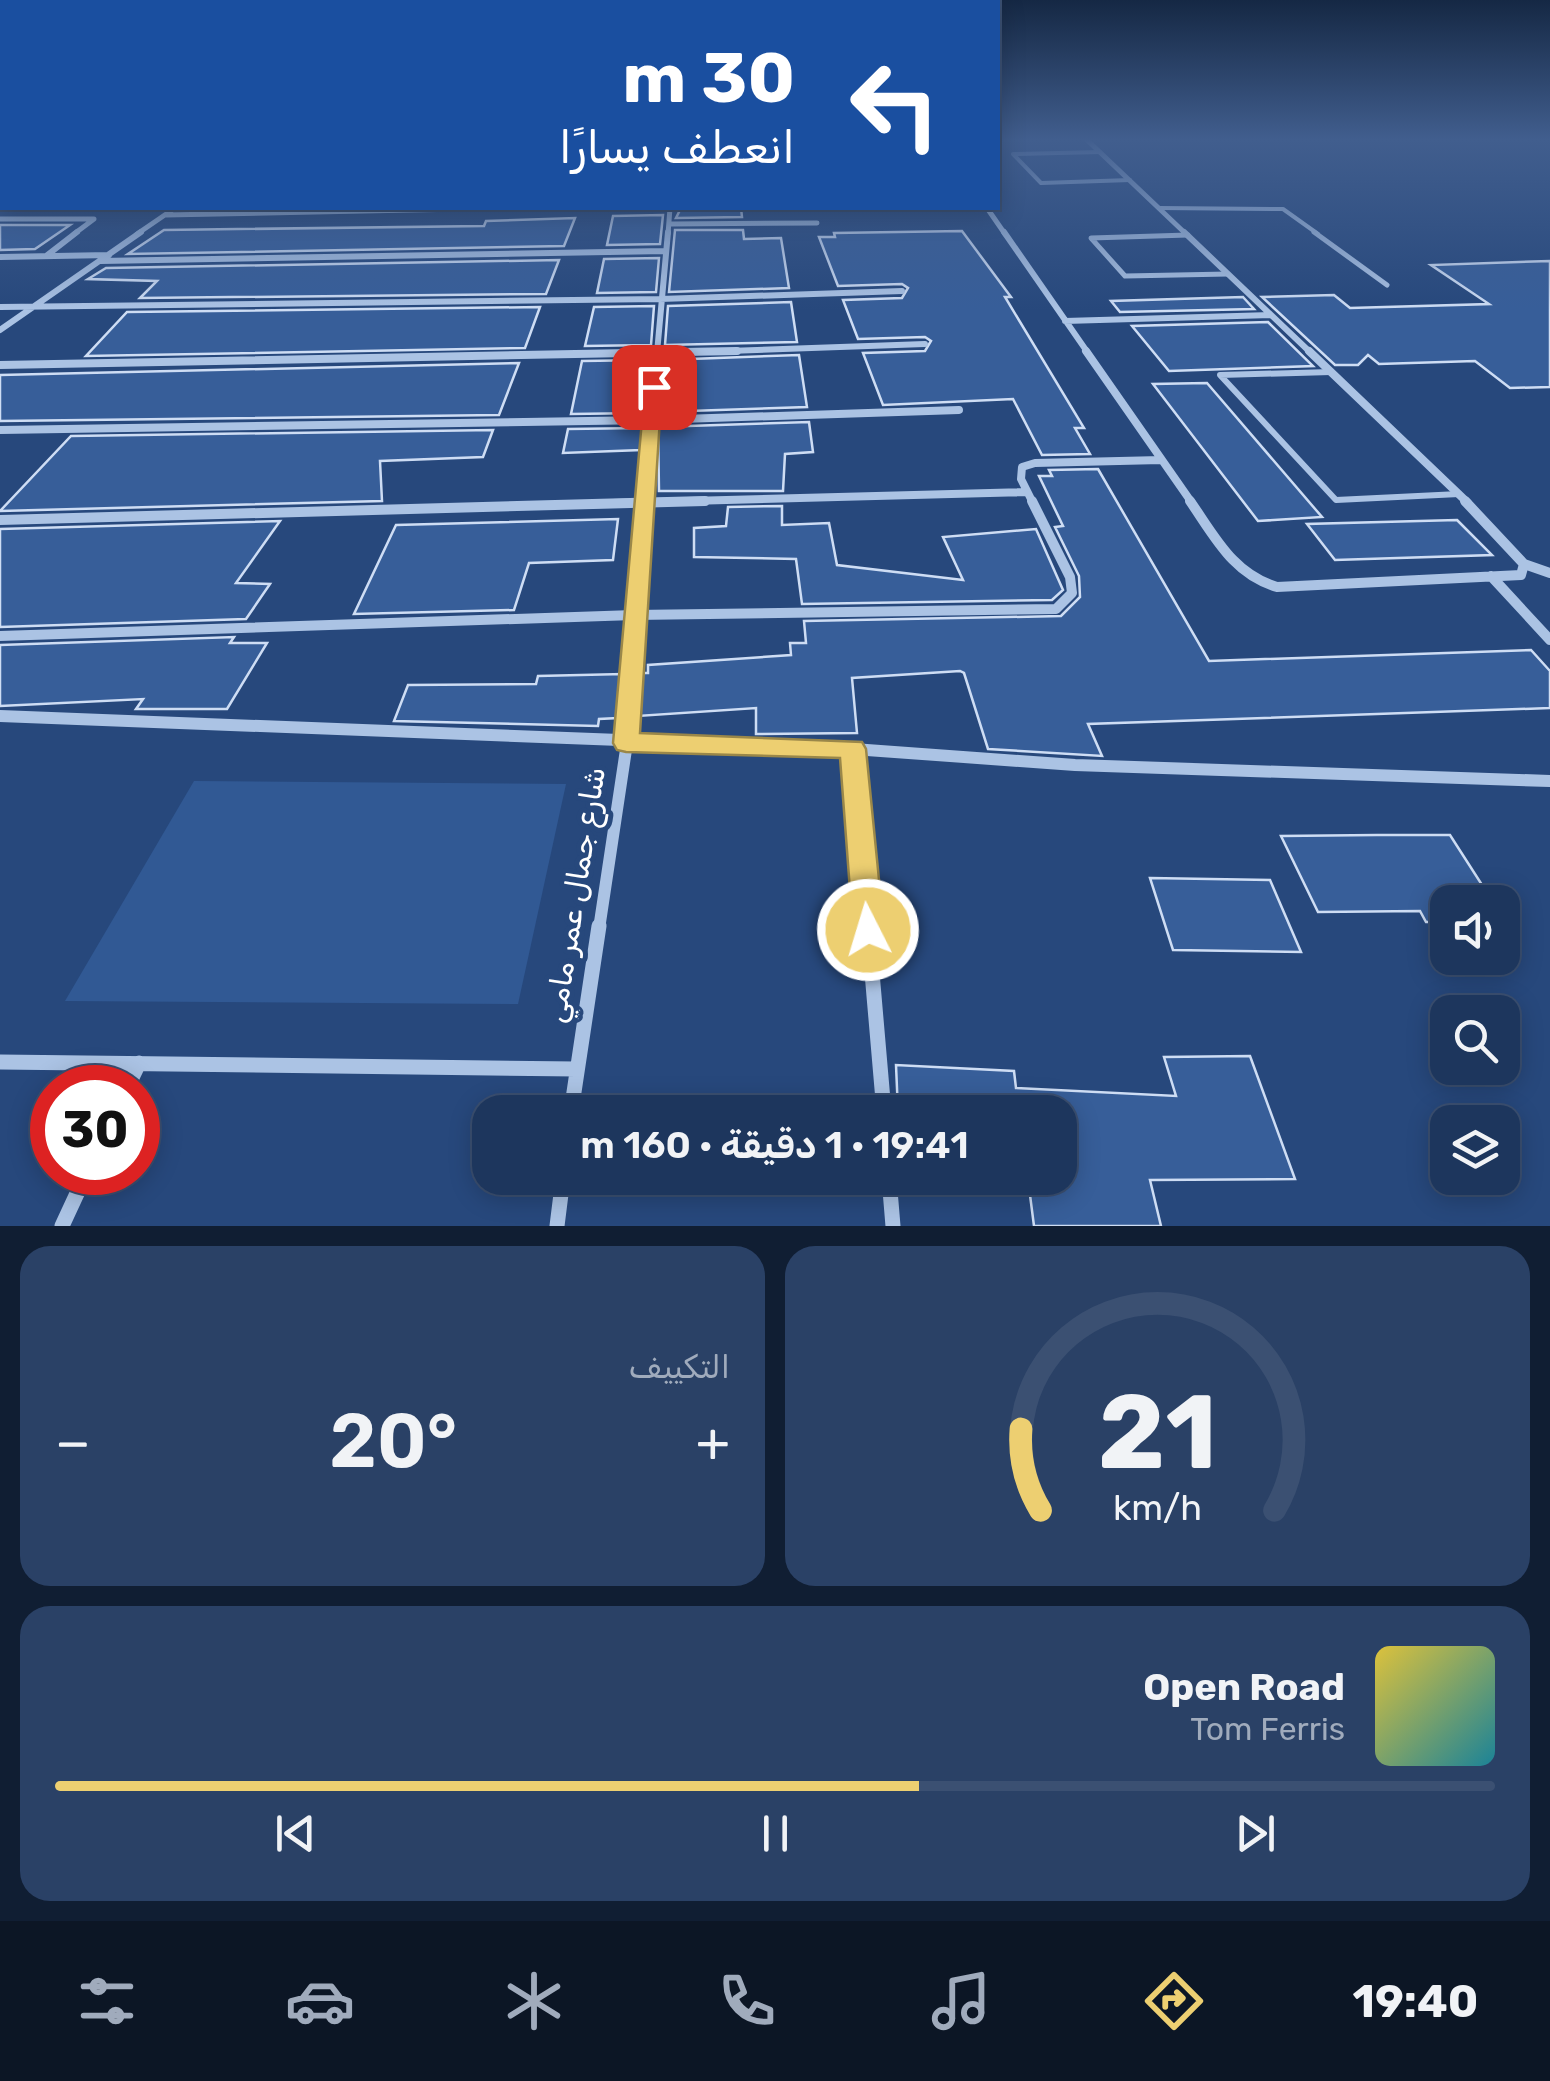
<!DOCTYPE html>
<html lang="ar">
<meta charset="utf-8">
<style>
:root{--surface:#1d365d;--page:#2a4166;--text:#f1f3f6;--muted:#a0abbc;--line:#3b5072;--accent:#edcf71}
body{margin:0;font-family:Rubik,"Noto Sans Arabic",sans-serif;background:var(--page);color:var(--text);direction:rtl;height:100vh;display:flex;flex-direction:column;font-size:38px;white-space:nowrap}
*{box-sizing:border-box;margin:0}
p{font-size:32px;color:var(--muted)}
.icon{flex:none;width:55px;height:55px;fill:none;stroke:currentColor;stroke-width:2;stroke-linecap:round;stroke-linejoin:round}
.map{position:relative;height:1226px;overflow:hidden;direction:ltr}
.sheet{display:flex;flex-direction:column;gap:20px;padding:20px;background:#101e33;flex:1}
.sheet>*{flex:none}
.top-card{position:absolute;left:0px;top:0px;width:1000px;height:210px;box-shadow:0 5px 25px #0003,0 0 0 2px var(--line);direction:rtl;background:#1a4fa0;color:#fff;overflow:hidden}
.tools{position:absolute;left:1430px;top:885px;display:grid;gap:20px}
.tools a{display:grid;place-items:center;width:90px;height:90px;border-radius:20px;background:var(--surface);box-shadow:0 5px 25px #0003,0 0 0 2px var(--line);font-size:50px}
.speed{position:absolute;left:30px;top:1065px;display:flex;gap:20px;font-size:50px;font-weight:700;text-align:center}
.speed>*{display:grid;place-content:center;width:130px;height:130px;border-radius:50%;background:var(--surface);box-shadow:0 5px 25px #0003,0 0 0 2px var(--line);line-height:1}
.speed .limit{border:15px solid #d22;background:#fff;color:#111}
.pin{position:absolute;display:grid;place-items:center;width:85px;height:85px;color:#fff;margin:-42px;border-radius:20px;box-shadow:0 5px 15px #0006}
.me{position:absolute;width:110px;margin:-55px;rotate:355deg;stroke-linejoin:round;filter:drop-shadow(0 0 8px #0008)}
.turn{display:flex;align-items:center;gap:35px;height:210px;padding:0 40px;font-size:45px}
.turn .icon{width:130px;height:130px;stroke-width:2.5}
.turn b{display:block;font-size:70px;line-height:85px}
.big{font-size:75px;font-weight:600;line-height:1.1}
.sheet .tile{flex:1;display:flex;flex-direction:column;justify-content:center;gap:15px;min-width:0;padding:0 35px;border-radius:30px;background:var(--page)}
.sheet .dial{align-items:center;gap:0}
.dial svg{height:260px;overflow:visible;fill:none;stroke:var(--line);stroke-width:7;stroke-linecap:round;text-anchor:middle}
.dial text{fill:var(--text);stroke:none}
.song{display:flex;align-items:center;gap:30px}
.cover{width:120px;height:120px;border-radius:15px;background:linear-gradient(135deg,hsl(50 70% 55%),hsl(190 70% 35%))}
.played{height:10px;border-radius:5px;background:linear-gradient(90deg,var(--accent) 60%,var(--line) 60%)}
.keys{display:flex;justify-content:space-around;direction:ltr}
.heat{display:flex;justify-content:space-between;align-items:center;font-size:55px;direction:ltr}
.sheet .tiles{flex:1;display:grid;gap:20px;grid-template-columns:1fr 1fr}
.tile:last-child{grid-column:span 2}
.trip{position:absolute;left:472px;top:1095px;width:605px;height:100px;border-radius:30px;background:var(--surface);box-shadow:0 5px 25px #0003,0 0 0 2px var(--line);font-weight:600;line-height:100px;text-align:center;direction:rtl}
.tabs{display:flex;height:160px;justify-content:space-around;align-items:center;background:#0c1625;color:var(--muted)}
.tabs .icon{width:70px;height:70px}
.tabs .selected{color:var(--accent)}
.tabs b{font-size:45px;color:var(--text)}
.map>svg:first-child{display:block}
</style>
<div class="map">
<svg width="1550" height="1226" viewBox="0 0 1550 1226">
<rect width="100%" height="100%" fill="#27487c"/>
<path fill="#315994" d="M194,781L566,784L518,1004L65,1001Z"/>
<path fill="#375e99" stroke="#ceddf4" stroke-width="2.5" d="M681,208H741L742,217L676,218Z
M663,215L660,244L607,245L613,216Z
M575,218L564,246L128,254L164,230L484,226L486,221Z
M0,225H70L35,249L0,250Z
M675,230H743L744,239L781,238L789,288L669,292Z
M962,231L1011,297H1005L1084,428H1075L1090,454L1042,455L1013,399L883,405L863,353L925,351L931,341L925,337L858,339L843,300L902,298L908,288L902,284L838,286L819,237H835L834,233Z
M659,258L656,292L597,293L604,259Z
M559,260L546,294L140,298L157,281L88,279L106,268Z
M1550,261V387L1510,388L1475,361L1379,364L1368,355L1358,365H1335L1262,297L1334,295L1350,308L1489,304L1431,265Z
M1243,297L1254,309L1120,312L1111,301Z
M791,302L797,342L665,345L668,306Z
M654,306L651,345L585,346L594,307Z
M540,307L525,348L86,356L127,312Z
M1268,322L1313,366L1169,371L1132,326Z
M799,355L807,407L659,412L664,360Z
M649,360L644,413L571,414L582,361Z
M519,363L499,415L0,421V375Z
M1207,383L1322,517L1258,521L1153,384Z
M809,422L813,452L785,454L783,491H659L658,427Z
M643,428L641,450L563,453L568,429Z
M493,430L483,457L380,461L382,501L0,511L71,436Z
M1098,469L1209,661L1531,650L1550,671V708L1088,724L1102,756L988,749L964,673L960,671L852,678L857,733L756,734V708L638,716L640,673H648V665L791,655L790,643H806L804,621L1061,616L1080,597L1079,576L1055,527L1063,526L1039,476H1052L1049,470Z
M782,506V525L829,523L837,565L963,580L943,537L1036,529L1063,590L1052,600L802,604L796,559L694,557V528L726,526L728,507Z
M618,519L613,560L529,563L514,610L354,614L396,525Z
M1457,520L1492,555L1335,560L1307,524Z
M280,521L236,583L270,584L246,619L0,627V529Z
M234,637L230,643H267L227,709H136L143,699L0,706V645Z
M623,674L618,718L599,719L598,726L394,721L408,685L536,684L538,676Z
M1377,835H1450L1493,902H1448V922H1426L1420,911L1318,912L1281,836Z
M1150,878L1270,880L1301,952L1173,950Z
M1250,1056L1295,1179L1150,1180L1161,1226H1034L1030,1195L901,1187V1178H1060V1112H898L896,1065L1014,1071L1016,1088L1176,1096L1164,1057Z"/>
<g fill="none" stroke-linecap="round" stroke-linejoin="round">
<path stroke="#abc3e4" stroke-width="4" d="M1100,152L1013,154L1041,183L1130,180
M1159,208L1283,209L1318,234"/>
<path stroke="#abc3e4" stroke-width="5" d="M1314,232L1387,285
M1188,235L1091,238L1125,276L1228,274"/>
<path stroke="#abc3e4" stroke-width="6" d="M1331,372L1220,375L1336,500L1459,494"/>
<path stroke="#abc3e4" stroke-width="5" d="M1086,139L1186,234
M987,208L1005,234
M165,215L514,208
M0,219H94L74,234
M670,224L817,223
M137,234L175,208
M668,234L670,208"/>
<path stroke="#abc3e4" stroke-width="6" d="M1004,232L1088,353
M1184,232L1311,353
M46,256L77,232
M0,257L109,255
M100,261L665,251
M0,307L660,299L902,291
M1065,321L1271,315
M0,330L141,232
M657,353L668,232
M670,353L925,344"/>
<path stroke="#abc3e4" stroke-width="8" d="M1086,351L1192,503
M1309,351L1468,503
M0,365L737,351
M0,430L651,420L959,410
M613,503L1027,492
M644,503L657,351
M1033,503L1021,479L1022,467L1035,463L1161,460"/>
<path stroke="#abc3e4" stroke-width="10" d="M1190,501C1215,537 1233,574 1277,587L1521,575L1524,564L1465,501
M0,520L705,501
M1524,564L1550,573
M1491,576L1550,640
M0,636L634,615L1056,609L1072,593L1070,577L1032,501
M630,692L644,501"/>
<path stroke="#abc3e4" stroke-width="12" d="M0,716L853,749L1075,765L1550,781
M853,749L868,929
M599,929L627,743L630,689"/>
<path stroke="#abc3e4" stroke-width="15" d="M868,926L884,1112
M0,1062L576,1069
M127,1088L139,1063
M571,1112L599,926
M889,1178L893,1226
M62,1226L87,1172
M557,1226L563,1178"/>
</g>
<linearGradient id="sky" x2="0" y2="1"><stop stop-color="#152844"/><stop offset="0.45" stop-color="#415e8e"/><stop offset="1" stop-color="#415e8e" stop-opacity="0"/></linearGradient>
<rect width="1550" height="310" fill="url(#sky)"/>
<path fill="#edcf71" stroke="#9a8749" stroke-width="2.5" d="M654,382L662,387L640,733L862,742L866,749L884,930L879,940L868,944L857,940L853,930L840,758L626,752L617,750L613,743L645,387Z"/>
<g text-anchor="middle" stroke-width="10" stroke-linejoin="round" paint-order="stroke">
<g font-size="30" fill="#fff" stroke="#27487c">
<text transform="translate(575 895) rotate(-81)" y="10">شارع جمال عمر مامي</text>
</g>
</g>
</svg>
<div class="tools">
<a><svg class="icon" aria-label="sound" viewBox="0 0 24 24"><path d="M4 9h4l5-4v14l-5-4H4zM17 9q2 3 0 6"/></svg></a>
<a><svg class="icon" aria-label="search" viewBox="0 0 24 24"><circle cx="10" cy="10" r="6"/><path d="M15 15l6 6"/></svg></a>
<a><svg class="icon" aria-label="layers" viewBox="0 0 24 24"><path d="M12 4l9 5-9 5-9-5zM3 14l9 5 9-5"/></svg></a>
</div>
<div class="speed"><div class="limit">30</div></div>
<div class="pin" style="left:654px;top:387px;background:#d93025"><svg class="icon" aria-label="arrive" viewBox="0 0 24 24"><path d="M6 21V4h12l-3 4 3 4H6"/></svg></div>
<svg class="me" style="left:868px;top:930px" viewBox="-20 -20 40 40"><circle r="17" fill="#edcf71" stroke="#fff" stroke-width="3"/><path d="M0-11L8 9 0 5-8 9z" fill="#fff"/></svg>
<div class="trip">19:41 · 1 دقيقة · 160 m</div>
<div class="top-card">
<div class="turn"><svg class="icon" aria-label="left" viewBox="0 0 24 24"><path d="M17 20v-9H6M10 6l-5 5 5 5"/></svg><div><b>30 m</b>انعطف يسارًا</div></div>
</div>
</div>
<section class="sheet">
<div class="tiles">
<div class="tile dial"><svg viewBox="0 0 100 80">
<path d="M14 69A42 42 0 1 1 86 69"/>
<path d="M14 69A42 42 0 0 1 8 44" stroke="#edcf71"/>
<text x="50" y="56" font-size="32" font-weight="700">21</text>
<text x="50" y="72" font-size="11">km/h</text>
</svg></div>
<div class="tile"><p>التكييف</p>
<div class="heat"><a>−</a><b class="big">20°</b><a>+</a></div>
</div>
<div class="tile">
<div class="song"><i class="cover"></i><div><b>Open Road</b><p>Tom Ferris</p></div></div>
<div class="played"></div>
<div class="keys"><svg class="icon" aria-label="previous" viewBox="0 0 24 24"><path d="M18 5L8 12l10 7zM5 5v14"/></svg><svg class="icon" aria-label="pause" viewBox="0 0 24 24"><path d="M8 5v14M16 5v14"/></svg><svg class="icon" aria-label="next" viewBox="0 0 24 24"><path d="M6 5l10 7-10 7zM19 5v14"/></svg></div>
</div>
</div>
</section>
<nav class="tabs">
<b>19:40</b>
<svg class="icon selected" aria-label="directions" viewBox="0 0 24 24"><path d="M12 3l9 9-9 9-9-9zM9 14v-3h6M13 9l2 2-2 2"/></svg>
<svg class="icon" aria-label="music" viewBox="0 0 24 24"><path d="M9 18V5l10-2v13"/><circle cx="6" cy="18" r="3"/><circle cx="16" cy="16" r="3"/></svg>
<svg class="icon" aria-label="phone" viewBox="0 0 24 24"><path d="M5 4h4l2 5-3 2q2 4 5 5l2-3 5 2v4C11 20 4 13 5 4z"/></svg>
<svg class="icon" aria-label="climate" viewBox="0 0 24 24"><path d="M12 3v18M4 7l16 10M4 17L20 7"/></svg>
<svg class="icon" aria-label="car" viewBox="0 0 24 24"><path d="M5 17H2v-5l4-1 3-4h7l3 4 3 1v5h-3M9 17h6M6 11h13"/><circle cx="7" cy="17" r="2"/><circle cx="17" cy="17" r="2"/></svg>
<svg class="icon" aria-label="filters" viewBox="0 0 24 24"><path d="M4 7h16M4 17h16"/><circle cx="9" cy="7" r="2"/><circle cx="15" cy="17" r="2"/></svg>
</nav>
